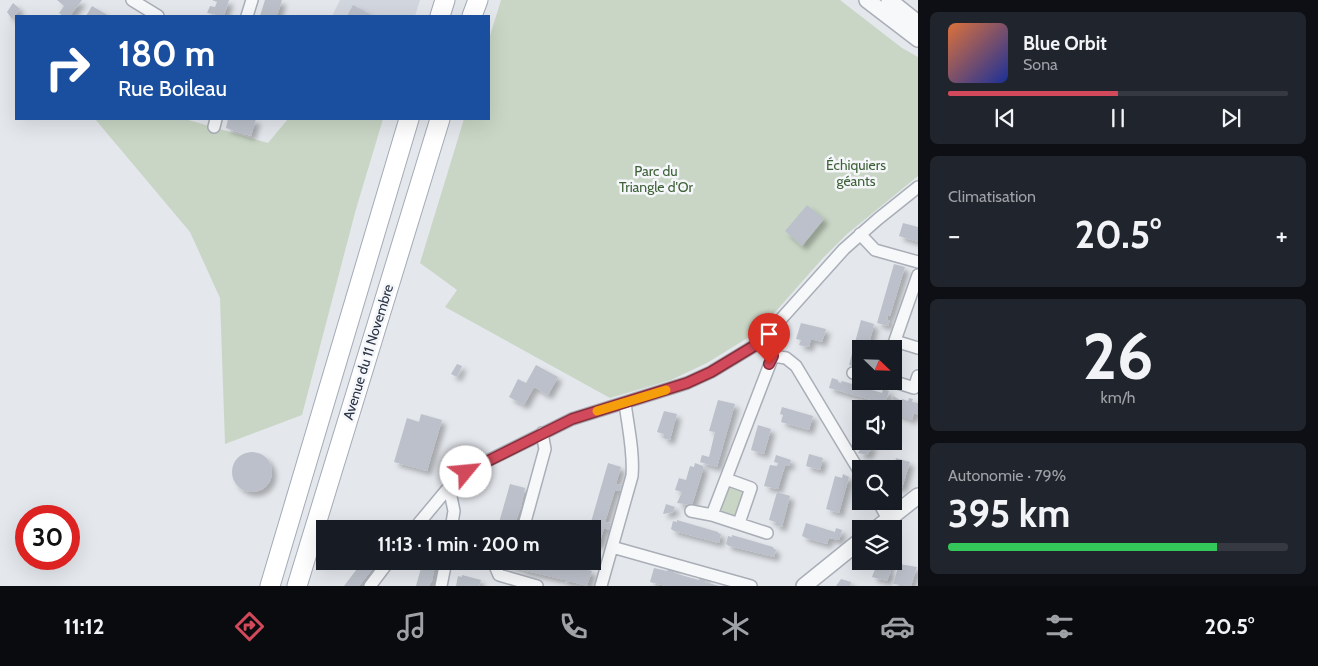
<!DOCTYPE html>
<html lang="fr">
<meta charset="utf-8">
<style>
:root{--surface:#171b24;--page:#20242c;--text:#f1f3f6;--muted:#9ea1a6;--line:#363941;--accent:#d1495b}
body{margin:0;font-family:Cabin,sans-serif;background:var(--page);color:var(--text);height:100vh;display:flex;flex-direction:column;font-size:19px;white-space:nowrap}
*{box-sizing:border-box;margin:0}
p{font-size:16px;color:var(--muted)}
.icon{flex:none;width:28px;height:28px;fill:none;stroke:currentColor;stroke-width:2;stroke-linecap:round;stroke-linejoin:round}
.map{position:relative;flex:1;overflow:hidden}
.panel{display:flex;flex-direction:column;gap:12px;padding:12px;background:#0d0f14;width:400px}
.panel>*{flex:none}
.top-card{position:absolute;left:15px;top:15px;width:475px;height:105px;border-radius:0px;box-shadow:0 5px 20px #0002;background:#1a4fa0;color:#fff;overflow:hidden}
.needle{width:32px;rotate:113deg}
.controls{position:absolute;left:852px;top:340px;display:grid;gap:10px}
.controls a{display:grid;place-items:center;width:50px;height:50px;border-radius:0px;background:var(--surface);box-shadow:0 5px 20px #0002;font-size:25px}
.speed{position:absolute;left:15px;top:505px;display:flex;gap:10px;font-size:25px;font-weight:700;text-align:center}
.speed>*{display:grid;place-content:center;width:65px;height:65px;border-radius:50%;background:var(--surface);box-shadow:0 5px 20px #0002;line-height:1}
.speed .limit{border:8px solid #d22;background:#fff;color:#111}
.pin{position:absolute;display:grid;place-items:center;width:42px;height:42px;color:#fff;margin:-51px -21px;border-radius:50% 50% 50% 0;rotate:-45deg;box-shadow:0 0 5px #0007}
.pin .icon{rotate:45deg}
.me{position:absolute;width:55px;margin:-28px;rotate:62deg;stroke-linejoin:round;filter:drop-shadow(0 0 4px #0008)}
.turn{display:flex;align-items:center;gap:18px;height:105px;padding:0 20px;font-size:22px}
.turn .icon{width:65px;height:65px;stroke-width:2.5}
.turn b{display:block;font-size:35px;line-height:42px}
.big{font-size:38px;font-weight:700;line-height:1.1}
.panel .tile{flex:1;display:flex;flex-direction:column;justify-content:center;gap:8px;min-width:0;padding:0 18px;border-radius:8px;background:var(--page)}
.panel .dial{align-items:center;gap:0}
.dial b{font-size:65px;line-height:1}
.song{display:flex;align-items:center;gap:15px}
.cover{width:60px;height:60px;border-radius:8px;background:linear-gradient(135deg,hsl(20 70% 55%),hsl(230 70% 35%))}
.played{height:5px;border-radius:2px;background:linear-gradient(90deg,var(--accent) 50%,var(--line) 50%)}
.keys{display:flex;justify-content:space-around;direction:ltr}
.heat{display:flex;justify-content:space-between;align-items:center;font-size:28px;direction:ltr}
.charge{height:8px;border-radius:4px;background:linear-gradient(90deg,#34c759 79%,var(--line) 0)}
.trip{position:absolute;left:316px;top:520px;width:285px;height:50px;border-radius:0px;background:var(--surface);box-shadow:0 5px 20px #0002;font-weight:700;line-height:50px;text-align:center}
.tab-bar{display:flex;height:80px;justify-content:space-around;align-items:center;background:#090b0e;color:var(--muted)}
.tab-bar .icon{width:35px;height:35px}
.tab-bar .active{color:var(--accent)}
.tab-bar b{font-size:22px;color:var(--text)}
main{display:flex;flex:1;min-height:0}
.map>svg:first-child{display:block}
</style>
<main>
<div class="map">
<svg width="918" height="586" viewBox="0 0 918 586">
<defs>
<filter id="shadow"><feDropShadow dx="4.5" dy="4.5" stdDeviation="2.5" flood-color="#0004"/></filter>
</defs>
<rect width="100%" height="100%" fill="#e4e7ec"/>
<path fill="#d2d6de" d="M340,0H420L415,16H332Z"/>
<path fill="#c9d6c5" d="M501,0H840L902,48L918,57V176L847,234L823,258L777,310L749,337L707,363L671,380L610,398L445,307L457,290L420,263L464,119H489V39Z
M95,119H185L268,143L288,119H383L356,209L302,415L225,444L220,298L190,232Z
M727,482L748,490L737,520L716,513Z"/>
<path fill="#bbc0ca" filter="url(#shadow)" d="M57,0H82L70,16H63L59,13L64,6Z
M212,0H229L224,16L207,13L210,6L215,7L217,2Z
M265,0H282L277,16H260Z
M13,3L20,9L12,19L7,12Z
M353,5L373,16H347Z
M92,6L109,16H86Z
M228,119H256L251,136L226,128Z
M807,205L824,219L802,246L785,231Z
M903,223L918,227V242L899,236Z
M894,264L905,267L890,316H888L887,320H890L888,326L877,323Z
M861,320L874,324L868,349H861V368L849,365Z
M801,323L826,329L822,342L811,339L809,347L799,345L801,340L796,339Z
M457,364L462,366L457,377L451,374Z
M536,365L558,377L548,395L534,387L524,405L509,397L518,379L526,383Z
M832,378L838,380V382L841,383L842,381L882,393L883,389L889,391L885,404L829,388Z
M893,396L902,401V399L908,401L909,398L913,399L912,402L918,403V415L914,413L912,420L894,413V409H890Z
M718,400L735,404L717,467L700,462L702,455L709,457L715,432L709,431Z
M782,407L813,416L809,430L781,422L783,415L780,414Z
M664,411L677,414L670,440L663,438L664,434L657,432Z
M421,414L442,420L427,471L394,462L407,418L419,422Z
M758,425L771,429L764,454L751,450Z
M864,443L873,446L867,455L858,453Z
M232 472a20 20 0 1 1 40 0a20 20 0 1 1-40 0Z
M809,454L823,458L820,470L806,466Z
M776,455L791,460L789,466L785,465L778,489L764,486L770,465L777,466L778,463L774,462Z
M896,458L910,462L902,488L895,486L894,490L893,469Z
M608,463L621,467L616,484L621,485L620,491L615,490L605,522L611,523L609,530L604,528L599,545L592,543V529H589Z
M695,463L703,466V470L692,505L677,503L682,492L675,490L679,478L686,480L690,466L694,467Z
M843,474L849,477L839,513L826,509L835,476L842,478Z
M510,484L525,488L521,507L513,529L498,526Z
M777,492L790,496L782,527L775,525L776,522L769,520Z
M666,504L675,507L673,512L663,514Z
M677,520L718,532V533L721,534L719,543L674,531L671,529L673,521L677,522Z
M806,523L835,532L836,528L842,530L839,540L829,538L827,544L806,538L802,536Z
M732,535L773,547V548L776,550L774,557L729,546L726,544L728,536L732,537Z
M363,561H379L359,586H344Z
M423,561H436L432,581L429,586H416Z
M505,561H557L592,571L587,586L569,581V583L565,582V580L522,570V569L504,564Z
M878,561H891L888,570L891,571L887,581L872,577Z
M899,564L917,567L911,586L893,584Z
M669,566L675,568L674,573L699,580L700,575L706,576L705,582L719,586H666L650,582L654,568L667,571Z
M462,575L481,580L479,586H456L458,576L462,577Z
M841,579L851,582L850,586H836Z"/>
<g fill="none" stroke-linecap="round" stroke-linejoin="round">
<defs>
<path id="minor" d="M132,0L158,16
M247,16L252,0
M214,127L216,119
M860,234L875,250L918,262
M764,338L773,356L786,358L796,366L861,474
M895,341L918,348
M892,349L918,275
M853,373L861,375
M892,381L914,388L918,376
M726,479L751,488L739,523
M449,487L454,511L451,529
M878,501L888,519
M691,511L712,515
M414,529L449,487L467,471L572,419L687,383L711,372L754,346L764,338L844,249L878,219L918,187
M523,529L545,449L542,433
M767,533L712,515L773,356
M612,547L751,586
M493,561L499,575L537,586
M370,586L389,561
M441,586L446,561
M601,586L632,476C634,452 628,427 625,403"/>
<path id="tertiary" d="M867,0L918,39
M889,0L918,23
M876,529L918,496
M804,586L861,540"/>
<path id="primary" d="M440,16L445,0
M472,16L478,0
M270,586L409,119
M297,586L440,119"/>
</defs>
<use href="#minor" stroke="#a9aeb7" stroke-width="14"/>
<use href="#tertiary" stroke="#a9aeb7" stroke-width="18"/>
<use href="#primary" stroke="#a3abb8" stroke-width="21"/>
<use href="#minor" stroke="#f7f8fa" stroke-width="11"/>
<use href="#tertiary" stroke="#f7f8fa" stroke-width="15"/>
<use href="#primary" stroke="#fff" stroke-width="19"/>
</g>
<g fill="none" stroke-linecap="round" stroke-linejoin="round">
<defs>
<path id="route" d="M466,472L572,419L687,383L711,372L754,346L764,338L773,356L769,364"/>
</defs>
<use href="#route" stroke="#882f3b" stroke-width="12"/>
<use href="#route" stroke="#d1495b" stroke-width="9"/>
<path stroke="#f59e0b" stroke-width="9" d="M597,411L666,390"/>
</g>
<g text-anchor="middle" stroke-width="5" stroke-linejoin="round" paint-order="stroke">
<g font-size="14" fill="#3f6138" stroke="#f4f6f9">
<text x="856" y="170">Échiquiers<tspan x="856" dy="16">géants</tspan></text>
<text x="656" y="176">Parc du<tspan x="656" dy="16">Triangle d'Or</tspan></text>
</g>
<g font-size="14" fill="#2b3445" stroke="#f4f6f9">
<text transform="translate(368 352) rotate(-73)" y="5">Avenue du 11 Novembre</text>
</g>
</g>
</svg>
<div class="controls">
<a><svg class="needle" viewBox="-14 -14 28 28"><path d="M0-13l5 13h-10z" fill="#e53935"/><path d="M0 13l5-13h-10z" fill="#9ea1a6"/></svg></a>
<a><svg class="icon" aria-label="sound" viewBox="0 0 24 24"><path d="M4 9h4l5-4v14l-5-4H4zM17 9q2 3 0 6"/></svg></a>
<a><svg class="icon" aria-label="search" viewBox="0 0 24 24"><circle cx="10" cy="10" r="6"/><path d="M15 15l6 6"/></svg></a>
<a><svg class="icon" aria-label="layers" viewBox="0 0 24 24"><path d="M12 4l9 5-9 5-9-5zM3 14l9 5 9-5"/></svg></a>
</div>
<div class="speed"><div class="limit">30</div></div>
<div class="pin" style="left:769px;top:364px;background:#d93025"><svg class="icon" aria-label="arrive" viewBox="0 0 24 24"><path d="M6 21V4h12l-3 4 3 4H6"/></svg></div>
<svg class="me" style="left:466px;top:472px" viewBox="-20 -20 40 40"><circle r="19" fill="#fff"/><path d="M0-13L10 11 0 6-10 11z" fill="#d1495b"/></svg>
<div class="trip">11:13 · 1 min · 200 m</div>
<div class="top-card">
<div class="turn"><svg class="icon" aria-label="right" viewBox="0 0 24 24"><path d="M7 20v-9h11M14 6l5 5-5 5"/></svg><div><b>180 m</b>Rue Boileau</div></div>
</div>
</div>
<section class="panel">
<div class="tile">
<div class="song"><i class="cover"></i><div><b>Blue Orbit</b><p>Sona</p></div></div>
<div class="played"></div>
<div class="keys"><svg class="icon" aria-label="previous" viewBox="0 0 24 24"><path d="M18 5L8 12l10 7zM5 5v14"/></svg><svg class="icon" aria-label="pause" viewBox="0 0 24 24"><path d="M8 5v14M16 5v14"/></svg><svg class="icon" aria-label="next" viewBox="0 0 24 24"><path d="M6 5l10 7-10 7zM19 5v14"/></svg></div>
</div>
<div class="tile"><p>Climatisation</p>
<div class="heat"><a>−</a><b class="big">20.5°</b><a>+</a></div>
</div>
<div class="tile dial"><b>26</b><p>km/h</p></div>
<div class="tile"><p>Autonomie · 79%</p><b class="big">395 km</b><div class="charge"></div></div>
</section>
</main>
<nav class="tab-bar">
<b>11:12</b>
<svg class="icon active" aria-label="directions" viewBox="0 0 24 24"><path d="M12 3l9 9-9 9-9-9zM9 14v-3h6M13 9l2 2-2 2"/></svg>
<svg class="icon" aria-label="music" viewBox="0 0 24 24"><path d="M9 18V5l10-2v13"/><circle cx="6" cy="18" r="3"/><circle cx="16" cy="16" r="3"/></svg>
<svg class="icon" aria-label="phone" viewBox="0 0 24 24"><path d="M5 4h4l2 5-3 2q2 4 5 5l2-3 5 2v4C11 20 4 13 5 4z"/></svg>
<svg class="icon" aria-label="climate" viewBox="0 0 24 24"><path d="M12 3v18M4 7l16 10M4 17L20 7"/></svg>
<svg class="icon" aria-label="car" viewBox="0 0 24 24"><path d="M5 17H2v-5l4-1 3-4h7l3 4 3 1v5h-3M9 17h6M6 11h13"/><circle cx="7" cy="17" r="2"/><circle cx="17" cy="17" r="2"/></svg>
<svg class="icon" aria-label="filters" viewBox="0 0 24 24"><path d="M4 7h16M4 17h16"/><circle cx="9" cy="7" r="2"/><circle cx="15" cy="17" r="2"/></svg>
<b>20.5°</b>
</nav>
